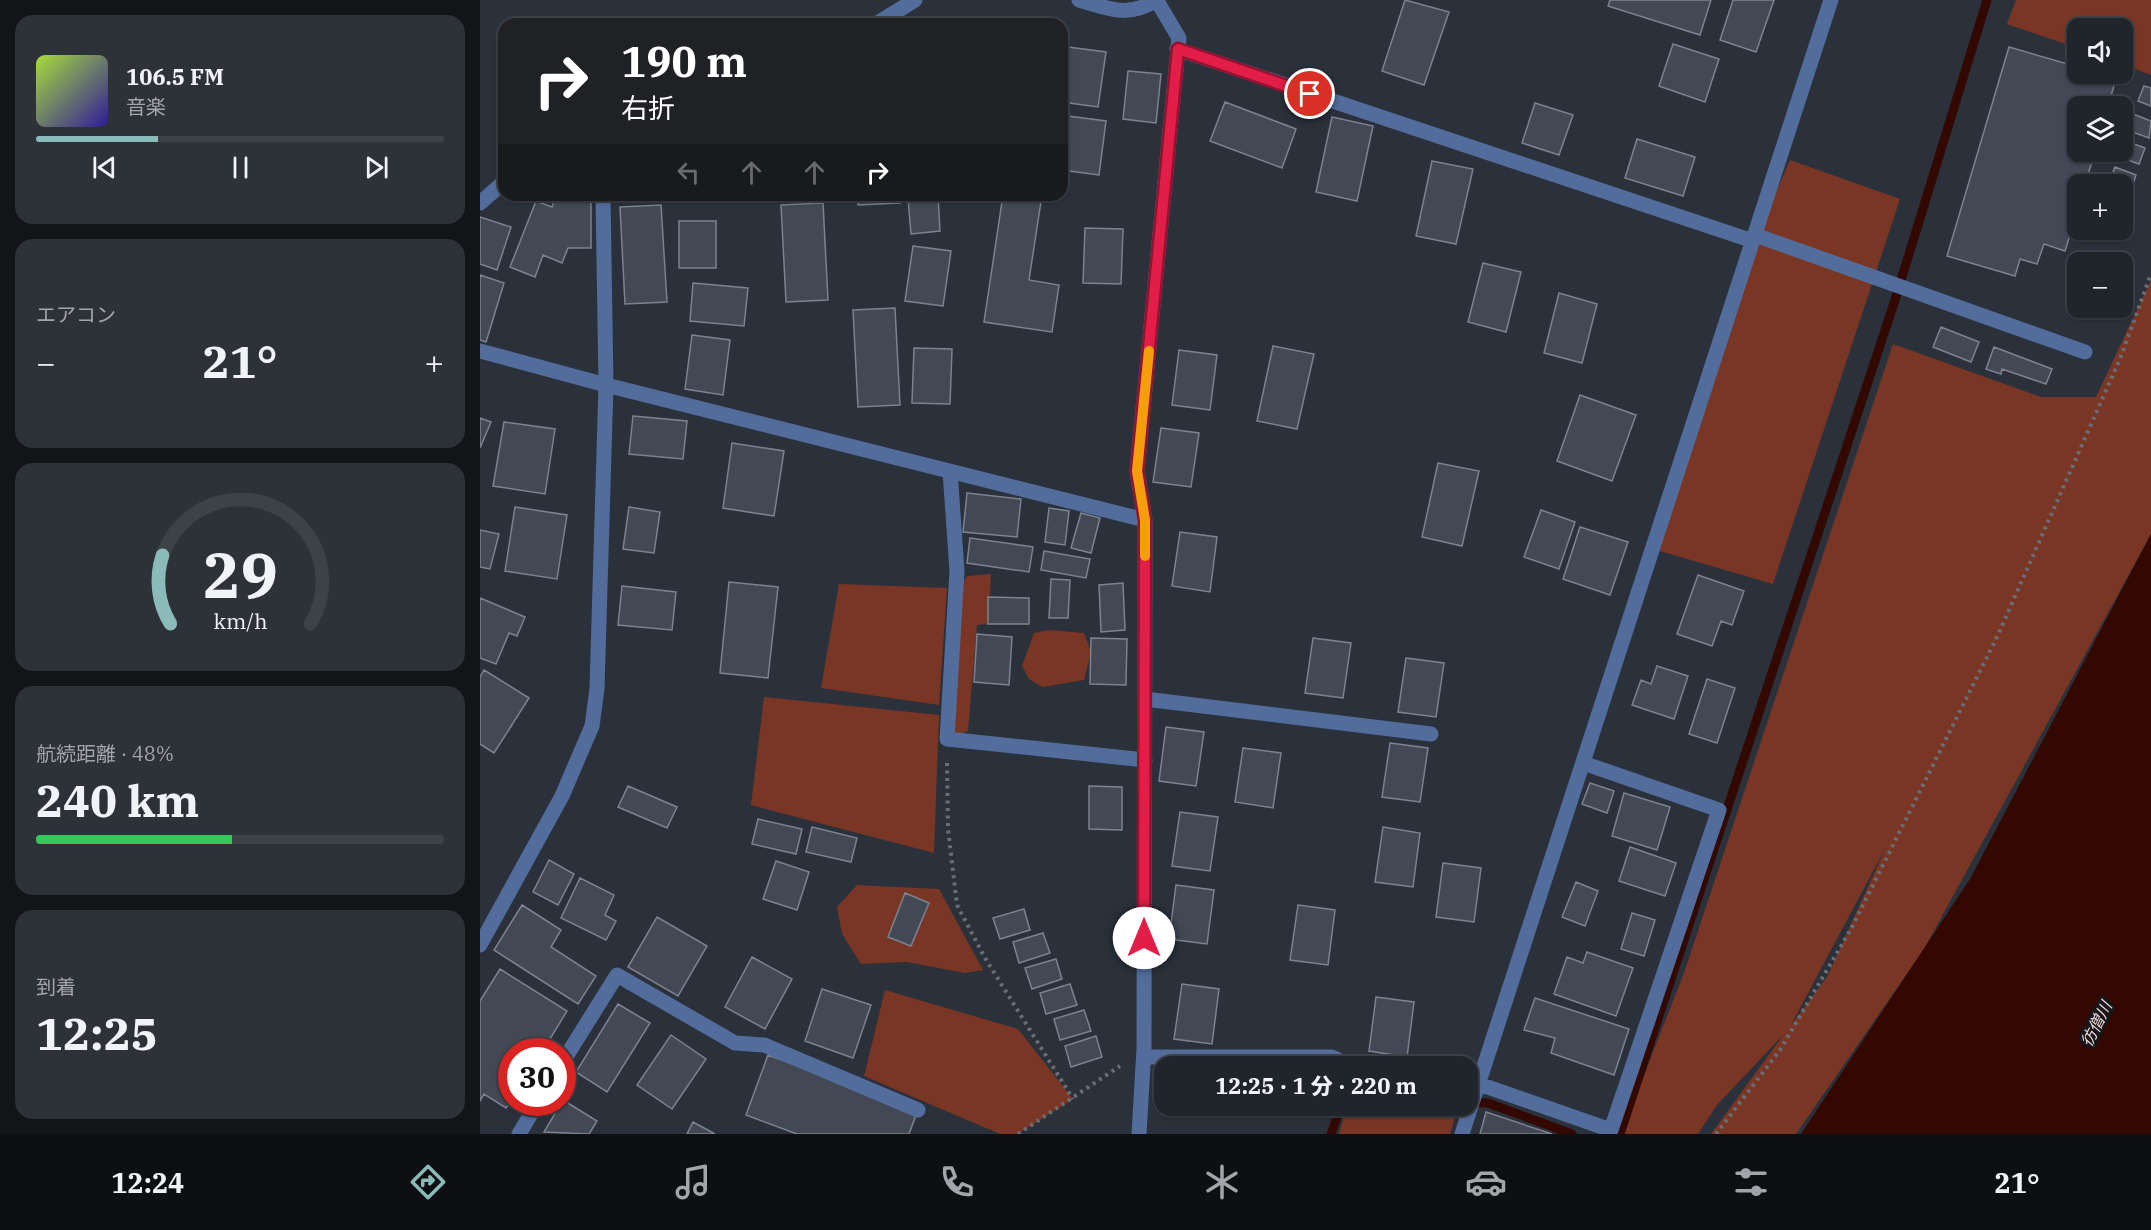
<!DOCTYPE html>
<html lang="ja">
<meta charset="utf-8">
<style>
:root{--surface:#20252c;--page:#2d3138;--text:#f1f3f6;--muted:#a2a5a9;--line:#3d4248;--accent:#8bbbb9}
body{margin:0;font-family:"IBM Plex Serif","Noto Sans JP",serif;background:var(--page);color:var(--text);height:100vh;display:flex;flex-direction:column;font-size:22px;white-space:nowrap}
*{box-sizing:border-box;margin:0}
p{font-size:20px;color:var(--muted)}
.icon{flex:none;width:33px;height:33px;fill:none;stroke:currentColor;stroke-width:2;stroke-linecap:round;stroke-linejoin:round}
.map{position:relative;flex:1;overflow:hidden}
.side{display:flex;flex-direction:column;gap:15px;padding:15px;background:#121418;width:480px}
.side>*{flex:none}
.hud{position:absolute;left:18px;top:18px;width:570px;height:183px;border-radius:18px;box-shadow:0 2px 4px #0004,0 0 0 2px var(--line);background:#202124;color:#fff;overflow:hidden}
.buttons{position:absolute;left:1587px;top:18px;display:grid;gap:12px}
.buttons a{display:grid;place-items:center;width:66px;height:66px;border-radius:12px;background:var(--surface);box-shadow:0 2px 4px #0004,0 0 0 2px var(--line);font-size:30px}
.speed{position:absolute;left:18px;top:1038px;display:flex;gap:12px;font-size:30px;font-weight:700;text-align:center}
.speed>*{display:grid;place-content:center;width:78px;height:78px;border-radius:50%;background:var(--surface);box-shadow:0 2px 4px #0004,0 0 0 2px var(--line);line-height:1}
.speed .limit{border:9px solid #d22;background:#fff;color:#111}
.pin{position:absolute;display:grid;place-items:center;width:51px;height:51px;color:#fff;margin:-26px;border:3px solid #fff;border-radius:50%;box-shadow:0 2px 6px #0007}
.me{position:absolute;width:66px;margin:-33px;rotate:0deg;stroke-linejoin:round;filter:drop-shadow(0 0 4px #0008)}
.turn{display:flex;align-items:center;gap:21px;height:126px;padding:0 24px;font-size:27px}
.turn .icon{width:78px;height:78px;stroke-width:2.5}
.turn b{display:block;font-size:42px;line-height:51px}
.lanes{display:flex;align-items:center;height:57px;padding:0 24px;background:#0003;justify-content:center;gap:30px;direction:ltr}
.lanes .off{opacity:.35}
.big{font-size:45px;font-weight:800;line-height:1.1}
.side .card{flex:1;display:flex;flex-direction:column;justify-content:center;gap:9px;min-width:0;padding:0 21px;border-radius:18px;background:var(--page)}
.side .dial{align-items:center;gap:0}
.dial svg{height:156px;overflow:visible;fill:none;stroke:var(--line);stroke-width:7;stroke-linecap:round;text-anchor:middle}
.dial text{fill:var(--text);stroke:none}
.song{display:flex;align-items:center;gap:18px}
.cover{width:72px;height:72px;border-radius:9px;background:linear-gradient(135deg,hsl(80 70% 55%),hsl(250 70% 35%))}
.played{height:6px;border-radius:3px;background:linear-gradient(90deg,var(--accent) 30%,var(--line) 30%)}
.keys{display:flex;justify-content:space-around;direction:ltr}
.heat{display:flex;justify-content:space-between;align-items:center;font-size:33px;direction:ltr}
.charge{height:9px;border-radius:4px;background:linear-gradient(90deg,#34c759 48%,var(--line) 0)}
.trip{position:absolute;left:674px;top:1056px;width:324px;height:60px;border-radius:18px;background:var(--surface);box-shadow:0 2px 4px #0004,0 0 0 2px var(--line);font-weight:800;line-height:60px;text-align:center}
.tabs{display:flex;height:96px;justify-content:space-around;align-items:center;background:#0d0f12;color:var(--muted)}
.tabs .icon{width:42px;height:42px}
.tabs .current{color:var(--accent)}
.tabs b{font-size:27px;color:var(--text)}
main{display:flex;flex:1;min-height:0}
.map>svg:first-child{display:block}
</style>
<main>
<section class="side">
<div class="card">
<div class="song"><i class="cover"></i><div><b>106.5 FM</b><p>音楽</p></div></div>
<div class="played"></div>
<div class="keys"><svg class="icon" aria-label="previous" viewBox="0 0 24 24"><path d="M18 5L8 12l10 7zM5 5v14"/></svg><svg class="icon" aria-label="pause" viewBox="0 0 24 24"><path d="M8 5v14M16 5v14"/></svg><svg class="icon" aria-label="next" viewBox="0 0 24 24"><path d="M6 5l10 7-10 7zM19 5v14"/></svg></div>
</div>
<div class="card"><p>エアコン</p>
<div class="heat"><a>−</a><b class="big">21°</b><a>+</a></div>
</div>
<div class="card dial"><svg viewBox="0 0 100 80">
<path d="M14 69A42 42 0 1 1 86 69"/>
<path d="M14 69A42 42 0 0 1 10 34" stroke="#8bbbb9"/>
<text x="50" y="56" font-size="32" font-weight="700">29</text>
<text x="50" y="72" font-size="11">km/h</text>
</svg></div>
<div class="card"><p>航続距離 · 48%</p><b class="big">240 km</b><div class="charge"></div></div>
<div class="card"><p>到着</p><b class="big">12:25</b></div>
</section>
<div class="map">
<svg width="1671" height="1134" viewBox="0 0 1671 1134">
<rect width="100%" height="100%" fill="#2a313b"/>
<path fill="#7a3624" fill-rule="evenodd" d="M1536,0H1671V75L1643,64L1642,28H1598L1597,48L1527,24Z
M1310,160L1420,199L1293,584L1173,549L1266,262Z
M1671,280V534L1444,949L1316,1134H1231L1304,1034L1237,1105L1218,1134H1141L1204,973L1413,344L1561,397H1616ZM1406,847L1347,977L1312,1024V1023Z
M511,574L508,624L497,625L488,731L467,739L476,593L487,576Z
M359,584L467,588L459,705L341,688Z
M569,630L604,633L611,652L604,680L562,687L549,679L542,666L554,633Z
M284,697L459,715L454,853L271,805Z
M377,885L459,889L503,970L485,973L427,962L381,964L362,934L357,907Z
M405,990L538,1029L593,1099L538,1134H520L384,1076Z
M866,1108L977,1110L970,1134H859Z"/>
<path fill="#330801" d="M1671,534V1134H1321L1490,879Z"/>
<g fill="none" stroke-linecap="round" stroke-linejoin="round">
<path stroke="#330801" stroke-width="9" d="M989,1102L1008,1103L1092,1134
M851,1134L861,1106
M1140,1134L1414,303L1507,0"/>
</g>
<path fill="#424854" stroke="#7c8390" stroke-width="1.5" d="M925,0L969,12L944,85L902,71Z
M1130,0H1231L1220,35L1128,6Z
M1253,0H1294L1276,52L1240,40Z
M1193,44L1239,59L1225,102L1179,86Z
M588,47L626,52L618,107L582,102Z
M1529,47L1598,67V74H1618L1636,79L1628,106H1598V152H1615L1605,184H1598V209L1585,251L1564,244L1557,264L1540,259L1535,276L1467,256Z
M648,71L681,74L676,123L643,119Z
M1664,86L1671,88V106L1658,101Z
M745,102L816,129L802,168L730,141Z
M1055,103L1093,115L1079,155L1042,143Z
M1653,114L1671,121L1669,138L1647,130Z
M588,116L626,121L619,175L582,170Z
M852,117L893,126L877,201L836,192Z
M1157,139L1215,157L1203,196L1145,178Z
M1643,140L1665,148L1659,164L1637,156L1639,152H1642Z
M952,161L993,169L976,244L936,236Z
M1635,167L1656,175L1651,190L1642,187V184L1629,182Z
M76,195H111V248H88L82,263L63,255L55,277L30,267L56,201L72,207Z
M377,195H419L420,203L378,205Z
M523,195H562L549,280L579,285L572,332L504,322Z
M458,196L460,231L431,234L428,198Z
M343,203L348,300L306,302L301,205Z
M181,205L187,302L145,304L140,207Z
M0,217L31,227L17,270L0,264Z
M199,221H236V268H199Z
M605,228L643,229L641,284L603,283Z
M433,246L471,251L463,306L425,301Z
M1003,263L1041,272L1026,332L988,322Z
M0,275L24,283L6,342L0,340Z
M213,283L268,288L264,326L210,321Z
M1079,293L1117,304L1102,363L1064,353Z
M415,308L420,405L378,407L373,310Z
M1461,327L1499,342L1491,362L1453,347Z
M212,335L250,340L243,395L205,389Z
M793,346L834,354L817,429L777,421Z
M1514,347L1572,369L1566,384L1522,369L1521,374L1506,369Z
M434,348L472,349L470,404L432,403Z
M699,350L737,355L730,410L692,405Z
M1100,395L1156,415L1132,481L1077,461Z
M153,416L207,421L203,459L149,454Z
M0,418L11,422L0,448Z
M24,422L75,429L65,494L13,486Z
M681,428L719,433L711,487L673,482Z
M252,443L304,451L294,516L243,508Z
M958,463L999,471L982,546L942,537Z
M487,493L541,499L537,537L483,532Z
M35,507L87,515L77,579L25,571Z
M149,507L180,512L174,553L143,549Z
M569,508L589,511L585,545L565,542Z
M1061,510L1095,522L1079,569L1044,557Z
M601,513L620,518L611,553L591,548Z
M1100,527L1148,542L1130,595L1083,579Z
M0,530L19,534L10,569L0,567Z
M700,532L737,537L730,592L692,586Z
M490,538L553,547L549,572L487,563Z
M564,551L610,559L606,578L561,570Z
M1218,575L1264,591L1252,625L1241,621L1232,646L1197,634Z
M571,579L590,580L588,618H569Z
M249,582L298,587L288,678L240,673Z
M643,583L645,630L621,632L619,585Z
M142,586L196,592L192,630L138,625Z
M508,597L549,598V624H508Z
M0,598L45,617L37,636L29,633L16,664L0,658Z
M497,634L532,637L529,685L494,682Z
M611,638L647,639L646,685L610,684Z
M833,638L871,643L863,698L825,693Z
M926,658L964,663L956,717L918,712Z
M1177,666L1208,676L1194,719L1152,705L1161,680L1171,684Z
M4,670L49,698L14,753L0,744V677Z
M1227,679L1255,688L1237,743L1209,734Z
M686,727L724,732L716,786L679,781Z
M910,743L948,748L940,802L902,797Z
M763,748L801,753L793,808L755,802Z
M1110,783L1134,791L1127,813L1102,804Z
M148,786L197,807L187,828L138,807Z
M609,786L642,787V830L609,829Z
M1144,793L1190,807L1177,850L1132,836Z
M700,812L738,817L730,871L692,866Z
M278,819L322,829L316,854L272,844Z
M332,827L377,838L371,862L326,852Z
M903,827L940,833L933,887L895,882Z
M1150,847L1196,863L1185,896L1139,881Z
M69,860L94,874L78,905L53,892Z
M296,861L329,872L317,910L283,899Z
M963,863L1001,868L994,922L956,917Z
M100,878L134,895L125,915L136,921L126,940L81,918Z
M1096,882L1118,891L1105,926L1082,917Z
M696,885L734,890L727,944L689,939Z
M425,893L449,903L431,946L408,937Z
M42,905L81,930L71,947L116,976L98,1004L14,950Z
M818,905L855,910L848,965L810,960Z
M544,909L550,930L520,939L513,918Z
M1152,913L1175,920L1164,956L1141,949Z
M177,917L227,946L198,996L148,967Z
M563,933L570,953L539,963L533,942Z
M1107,952L1153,968L1136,1016L1074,994L1087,957L1103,963Z
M272,957L312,979L285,1029L245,1007Z
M576,959L582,979L552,989L545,968Z
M20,969L87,1011L62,1052H32V1099L26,1108L4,1094L0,1101V1001Z
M590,984L597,1005L566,1014L560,993Z
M702,984L739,989L732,1044L694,1039Z
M342,989L391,1005L373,1058L325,1041Z
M896,997L934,1002L927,1057L889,1051Z
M1055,998L1149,1029L1134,1075L1071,1053L1075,1038L1044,1030Z
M138,1004L170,1023L127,1092L96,1072Z
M604,1010L611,1031L580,1040L574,1019Z
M191,1035L226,1059L192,1109L157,1085Z
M616,1036L622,1057L591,1067L585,1046Z
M288,1055L438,1110L429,1134H317L266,1115Z
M83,1100L117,1121L109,1134L64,1132Z
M1006,1112L1072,1134H1000Z
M213,1122L235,1134H207Z"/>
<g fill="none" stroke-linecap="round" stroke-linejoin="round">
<path stroke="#696f78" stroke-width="4" stroke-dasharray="3 4.5" stroke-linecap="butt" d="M467,763L468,829L477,905L505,958L593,1099
M538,1134L640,1066
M1236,1134L1300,1050L1371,929L1517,637L1640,359L1671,274"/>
<path stroke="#526d9c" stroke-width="15" d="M599,0C630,9 648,18 677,0
M396,24L435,0
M697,49L1273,241
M0,203L24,182
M1275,235L1605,352
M0,351L126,385L665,520
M470,471L477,571L467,739L665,760
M665,699L951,734
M0,945L82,796L112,726L117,689L126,385L123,195
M664,1057H852L870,1066
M82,1063L137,975L255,1043L284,1045L438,1110
M987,1082L999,1084L1131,1130L1239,810L1103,763
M39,1134L58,1102
M659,1134L664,1049L665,520L657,471L699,38L677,1
M982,1134L1351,0"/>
</g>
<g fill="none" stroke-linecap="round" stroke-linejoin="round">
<defs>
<path id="route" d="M664,938L665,520L657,471L698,49L830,94"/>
</defs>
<use href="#route" stroke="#92132f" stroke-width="15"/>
<use href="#route" stroke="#e11d48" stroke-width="10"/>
<path stroke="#f59e0b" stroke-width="10" d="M665,556V520L657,471L669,351"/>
</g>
<g text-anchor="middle" stroke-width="6" stroke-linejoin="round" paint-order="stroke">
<g font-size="16" font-style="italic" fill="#f1d8d1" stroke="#16181d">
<text transform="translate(1616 1024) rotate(-63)" y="6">彷僧川</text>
</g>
</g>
</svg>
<div class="buttons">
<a><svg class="icon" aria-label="sound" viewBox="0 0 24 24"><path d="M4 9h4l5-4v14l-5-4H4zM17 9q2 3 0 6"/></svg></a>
<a><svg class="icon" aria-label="layers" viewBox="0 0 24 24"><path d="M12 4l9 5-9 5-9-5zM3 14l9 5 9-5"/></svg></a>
<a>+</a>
<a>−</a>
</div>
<div class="speed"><div class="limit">30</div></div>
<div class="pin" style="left:830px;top:94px;background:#d93025"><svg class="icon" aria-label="arrive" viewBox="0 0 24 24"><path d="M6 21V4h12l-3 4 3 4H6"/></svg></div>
<svg class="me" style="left:664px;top:938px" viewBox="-20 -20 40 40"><circle r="19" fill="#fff"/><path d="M0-13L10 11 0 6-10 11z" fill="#e11d48"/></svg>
<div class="trip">12:25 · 1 分 · 220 m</div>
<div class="hud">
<div class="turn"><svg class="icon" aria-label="right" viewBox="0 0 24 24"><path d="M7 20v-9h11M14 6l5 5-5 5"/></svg><div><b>190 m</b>右折</div></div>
<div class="lanes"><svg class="icon off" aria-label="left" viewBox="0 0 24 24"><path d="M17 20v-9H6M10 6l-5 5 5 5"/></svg><svg class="icon off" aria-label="ahead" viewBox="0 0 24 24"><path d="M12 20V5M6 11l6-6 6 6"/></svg><svg class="icon off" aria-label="ahead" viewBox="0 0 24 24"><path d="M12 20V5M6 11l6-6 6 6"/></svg><svg class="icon" aria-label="right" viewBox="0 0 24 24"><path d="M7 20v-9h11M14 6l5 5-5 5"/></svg></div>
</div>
</div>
</main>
<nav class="tabs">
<b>12:24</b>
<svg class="icon current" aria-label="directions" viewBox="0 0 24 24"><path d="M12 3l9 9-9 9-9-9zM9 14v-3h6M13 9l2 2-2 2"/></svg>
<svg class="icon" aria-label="music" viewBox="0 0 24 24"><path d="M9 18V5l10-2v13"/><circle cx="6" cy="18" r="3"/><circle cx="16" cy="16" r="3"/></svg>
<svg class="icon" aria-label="phone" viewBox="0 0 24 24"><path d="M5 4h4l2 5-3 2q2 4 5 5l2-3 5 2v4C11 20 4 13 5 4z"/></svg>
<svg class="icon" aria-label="climate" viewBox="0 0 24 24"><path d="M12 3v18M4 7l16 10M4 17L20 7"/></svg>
<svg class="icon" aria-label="car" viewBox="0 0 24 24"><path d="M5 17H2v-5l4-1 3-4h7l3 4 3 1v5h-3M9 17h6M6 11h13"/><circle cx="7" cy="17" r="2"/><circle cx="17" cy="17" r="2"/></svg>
<svg class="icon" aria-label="filters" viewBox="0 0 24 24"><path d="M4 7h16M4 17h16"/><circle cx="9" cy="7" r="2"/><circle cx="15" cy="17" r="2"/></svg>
<b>21°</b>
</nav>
